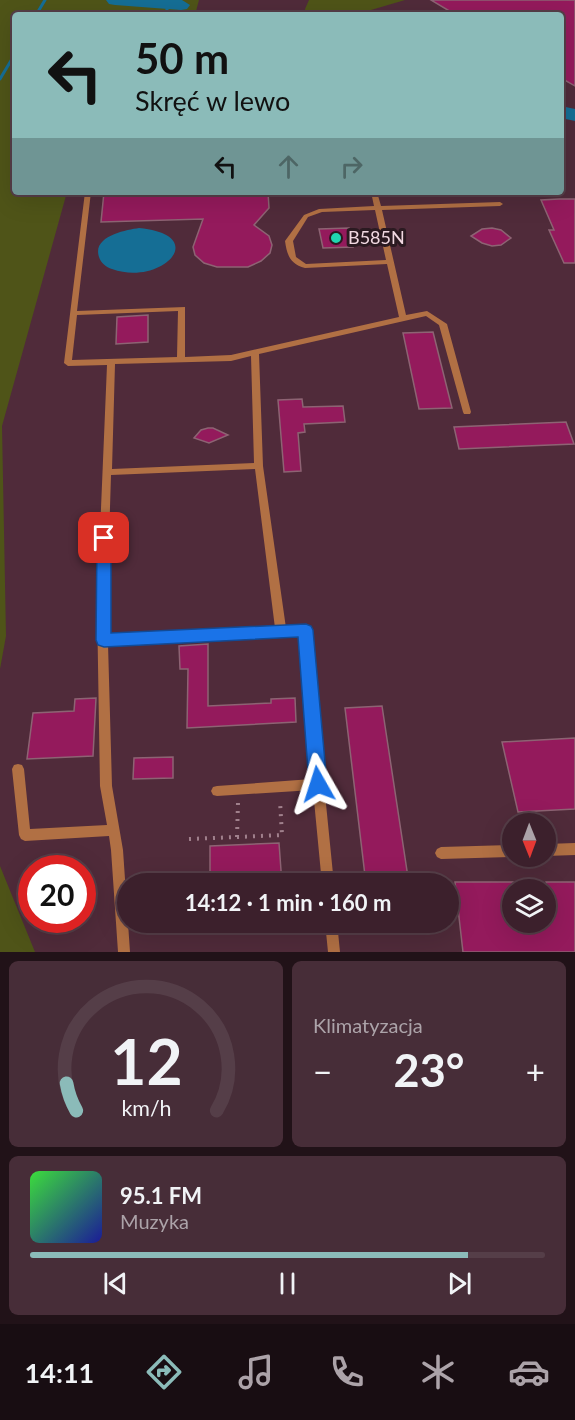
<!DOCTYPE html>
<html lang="pl">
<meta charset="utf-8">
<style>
:root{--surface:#3c202c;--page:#472d38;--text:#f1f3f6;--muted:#aca3a9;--line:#553e48;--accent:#8bbbb9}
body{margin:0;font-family:Lato,sans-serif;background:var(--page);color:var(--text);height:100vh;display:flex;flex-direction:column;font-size:22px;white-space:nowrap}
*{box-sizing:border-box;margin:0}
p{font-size:20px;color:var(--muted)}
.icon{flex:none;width:33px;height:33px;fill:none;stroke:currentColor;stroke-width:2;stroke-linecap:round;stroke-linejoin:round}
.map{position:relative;height:952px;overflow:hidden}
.panel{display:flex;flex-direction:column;gap:9px;padding:9px;background:#211218;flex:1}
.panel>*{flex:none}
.hud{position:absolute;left:12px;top:12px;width:552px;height:183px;border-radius:6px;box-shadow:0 6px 24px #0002,0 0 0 2px var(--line);background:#8bbbb9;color:#111;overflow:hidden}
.needle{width:39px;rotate:179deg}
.buttons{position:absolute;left:502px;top:813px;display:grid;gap:12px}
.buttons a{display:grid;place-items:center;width:54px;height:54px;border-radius:50%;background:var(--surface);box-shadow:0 6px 24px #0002,0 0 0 2px var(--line);font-size:30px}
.speed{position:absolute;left:18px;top:855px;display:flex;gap:12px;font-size:30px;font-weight:700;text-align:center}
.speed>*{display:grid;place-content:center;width:78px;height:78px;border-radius:50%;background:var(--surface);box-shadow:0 6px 24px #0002,0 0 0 2px var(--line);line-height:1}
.speed .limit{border:9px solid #d22;background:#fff;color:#111}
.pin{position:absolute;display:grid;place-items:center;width:51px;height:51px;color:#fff;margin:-26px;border-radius:12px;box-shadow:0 3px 9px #0006}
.me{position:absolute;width:66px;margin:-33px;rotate:354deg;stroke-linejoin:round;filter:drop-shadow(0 0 4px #0008)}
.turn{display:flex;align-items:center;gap:21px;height:126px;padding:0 24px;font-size:27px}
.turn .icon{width:78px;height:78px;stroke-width:2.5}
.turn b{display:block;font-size:42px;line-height:51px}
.lanes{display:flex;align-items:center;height:57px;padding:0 24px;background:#0003;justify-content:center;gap:30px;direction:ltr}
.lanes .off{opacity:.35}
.big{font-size:45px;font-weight:700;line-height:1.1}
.panel .widget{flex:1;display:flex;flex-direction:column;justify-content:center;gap:9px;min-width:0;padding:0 21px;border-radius:9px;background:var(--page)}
.panel .dial{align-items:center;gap:0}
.dial svg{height:156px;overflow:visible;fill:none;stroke:var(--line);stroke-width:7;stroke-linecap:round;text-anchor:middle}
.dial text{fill:var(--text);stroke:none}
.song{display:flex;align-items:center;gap:18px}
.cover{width:72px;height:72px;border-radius:9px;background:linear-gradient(135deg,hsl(120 70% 55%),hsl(240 70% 35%))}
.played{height:6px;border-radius:3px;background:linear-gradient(90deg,var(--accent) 85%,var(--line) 85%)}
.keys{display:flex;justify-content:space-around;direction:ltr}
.heat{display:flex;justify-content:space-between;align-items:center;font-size:33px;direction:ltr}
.panel .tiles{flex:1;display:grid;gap:9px;grid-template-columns:1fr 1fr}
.widget:last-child{grid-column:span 2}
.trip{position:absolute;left:117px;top:873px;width:342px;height:60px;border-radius:30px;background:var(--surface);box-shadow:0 6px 24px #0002,0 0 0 2px var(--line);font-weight:700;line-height:60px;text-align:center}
.menu{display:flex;height:96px;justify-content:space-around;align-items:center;background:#180d12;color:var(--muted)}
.menu .icon{width:42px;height:42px}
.menu .current{color:var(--accent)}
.menu b{font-size:27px;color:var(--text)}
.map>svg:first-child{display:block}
</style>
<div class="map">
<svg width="575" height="952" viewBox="0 0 575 952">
<rect width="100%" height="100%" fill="#502b3a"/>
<path fill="#4f5418" d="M0,0H199L195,15H15V192H67L2,426L6,636L0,669Z
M309,0H405L354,15H306L305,9Z
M0,866L35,952H0Z"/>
<path fill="#156e95" d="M139,228C212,235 161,287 112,269C106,267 101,263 99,257C92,236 126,230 139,228Z"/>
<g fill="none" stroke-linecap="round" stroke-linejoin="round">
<path stroke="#156e95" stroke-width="3" d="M36,15L45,0
M165,15L169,4
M0,79L15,54"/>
<path fill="#156e95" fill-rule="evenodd" d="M106,0H182L190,5L187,9L181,10L115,5L109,4Z
M561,106L575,109V121L561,118Z"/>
</g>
<path fill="#941a5c" stroke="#8d6373" stroke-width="1.5" d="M431,0H575V86L561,78V15H456Z
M104,192H268L269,208L254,225L269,236L272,245L270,253L261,261L248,267H217L204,263L195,255L193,247L203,219L101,222Z
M559,199H575V263H564L549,230H554L541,200Z
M349,228L353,247L323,248L319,229Z
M492,228L501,230L511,238L501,245L492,246L482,243L471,236L482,229Z
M148,315V342L116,344L117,317Z
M433,332L452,408L419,409L403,333Z
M302,399L303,407L343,406L345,422L304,424L305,432L298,433L301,471L284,472L278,400Z
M566,422L574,444L459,449L454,427Z
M208,428H213L228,435L209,443L194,438L201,430Z
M208,644V706L271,703V699L295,698L296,722L187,728L188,669H180L179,646Z
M96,698L93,756L27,759L33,713L74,711L75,699Z
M382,706L409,884H366L345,708Z
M575,738V809L518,812L502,742Z
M173,757V778L133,779L134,758Z
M279,843L282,884H210V846Z
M455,882H513V922H546V882H575V952H463Z"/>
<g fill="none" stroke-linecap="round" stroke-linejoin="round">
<path stroke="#a0808c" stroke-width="4" stroke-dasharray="2 6" stroke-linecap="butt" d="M237,837L282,835L280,801
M189,839L237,837L238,803"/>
<path fill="#b17044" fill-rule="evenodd" d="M85,192H91L77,311L185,307V357L231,355L399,317L387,264L305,268C290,264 287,255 285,241L304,215L319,209L374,206L371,192H377L381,206L500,202L503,204L500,206L382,210L406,315L427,311L447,324L471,412L470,414H464L463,412L439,325L426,316L259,354L263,466L286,628L306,627L310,628L311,631L324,784L334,884H322L313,790L217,796L213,795L211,791L213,787L217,786L312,779L301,635L108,644L112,786L123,850L130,952H118L111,850L109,836L25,841L21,839L19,835L12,769L14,765L18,764L22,765L24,769L30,829L107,825L100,786L97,604L107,365L68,366L64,363ZM375,210L386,260L306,264L296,257L293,241L308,217L322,212ZM178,311L177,357L72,360L77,315ZM251,356L254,463L112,469L115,364L231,361ZM255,469L275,628L108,636L107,604L111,475Z
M575,843V855L546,856V844Z
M513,845V857L441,859L437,857L435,853L437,849L441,847Z
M325,922H337L340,952H328Z"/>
</g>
<path fill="#1a73e8" stroke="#114b97" stroke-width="1.5" d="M104,533L109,534L111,538V633L306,624L311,626L313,630L327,784L324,790L318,792L312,790L309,784L298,637L104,647L98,645L96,640L97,538L99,534Z"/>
<circle fill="#20d5b0" stroke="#2b1a21" stroke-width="2" cx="336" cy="238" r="6"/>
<g text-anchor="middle" stroke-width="6" stroke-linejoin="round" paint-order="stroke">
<g font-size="18" fill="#f1d8e1" stroke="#2b1a21" text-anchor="start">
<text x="348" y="244">B585N</text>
</g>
</g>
</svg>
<div class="buttons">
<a><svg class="needle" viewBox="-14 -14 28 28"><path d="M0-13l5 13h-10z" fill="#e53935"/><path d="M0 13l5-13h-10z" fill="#aca3a9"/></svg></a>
<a><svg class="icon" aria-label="layers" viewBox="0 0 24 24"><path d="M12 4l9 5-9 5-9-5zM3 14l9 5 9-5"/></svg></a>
</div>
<div class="speed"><div class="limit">20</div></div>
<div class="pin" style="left:104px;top:538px;background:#d93025"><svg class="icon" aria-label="arrive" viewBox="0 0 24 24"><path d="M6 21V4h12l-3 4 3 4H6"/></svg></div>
<svg class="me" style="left:318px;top:784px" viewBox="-20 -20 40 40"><path d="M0-17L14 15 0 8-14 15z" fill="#1a73e8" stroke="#fff" stroke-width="4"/></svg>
<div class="trip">14:12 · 1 min · 160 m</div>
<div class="hud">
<div class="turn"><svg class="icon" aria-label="left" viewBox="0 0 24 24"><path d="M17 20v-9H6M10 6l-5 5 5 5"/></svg><div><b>50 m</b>Skręć w lewo</div></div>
<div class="lanes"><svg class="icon" aria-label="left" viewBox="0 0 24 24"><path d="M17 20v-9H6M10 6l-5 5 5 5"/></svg><svg class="icon off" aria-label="ahead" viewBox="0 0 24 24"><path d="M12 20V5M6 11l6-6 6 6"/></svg><svg class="icon off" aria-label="right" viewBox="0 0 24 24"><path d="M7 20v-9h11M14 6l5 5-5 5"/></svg></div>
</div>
</div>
<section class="panel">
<div class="tiles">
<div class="widget dial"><svg viewBox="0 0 100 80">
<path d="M14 69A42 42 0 1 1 86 69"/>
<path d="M14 69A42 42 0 0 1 9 55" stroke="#8bbbb9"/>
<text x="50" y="56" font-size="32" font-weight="700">12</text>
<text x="50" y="72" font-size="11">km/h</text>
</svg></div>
<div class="widget"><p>Klimatyzacja</p>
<div class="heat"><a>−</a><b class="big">23°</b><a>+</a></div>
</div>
<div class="widget">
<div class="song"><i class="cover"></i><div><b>95.1 FM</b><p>Muzyka</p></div></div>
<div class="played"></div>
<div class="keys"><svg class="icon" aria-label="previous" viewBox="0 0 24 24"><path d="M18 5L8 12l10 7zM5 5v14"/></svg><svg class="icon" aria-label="pause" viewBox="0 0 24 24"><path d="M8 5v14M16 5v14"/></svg><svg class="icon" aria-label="next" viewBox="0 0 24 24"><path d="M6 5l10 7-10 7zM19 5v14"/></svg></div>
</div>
</div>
</section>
<nav class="menu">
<b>14:11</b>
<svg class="icon current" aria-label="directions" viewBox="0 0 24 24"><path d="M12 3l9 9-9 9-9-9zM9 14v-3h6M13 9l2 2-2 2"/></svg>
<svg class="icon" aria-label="music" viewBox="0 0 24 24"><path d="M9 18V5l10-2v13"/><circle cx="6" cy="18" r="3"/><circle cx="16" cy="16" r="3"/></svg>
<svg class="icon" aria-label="phone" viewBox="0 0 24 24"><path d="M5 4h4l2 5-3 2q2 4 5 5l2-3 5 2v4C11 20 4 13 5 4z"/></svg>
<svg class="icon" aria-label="climate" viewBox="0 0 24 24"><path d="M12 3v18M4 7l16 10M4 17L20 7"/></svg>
<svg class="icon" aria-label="car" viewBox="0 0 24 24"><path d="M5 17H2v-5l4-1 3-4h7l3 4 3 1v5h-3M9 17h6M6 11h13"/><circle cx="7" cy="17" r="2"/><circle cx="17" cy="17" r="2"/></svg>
</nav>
